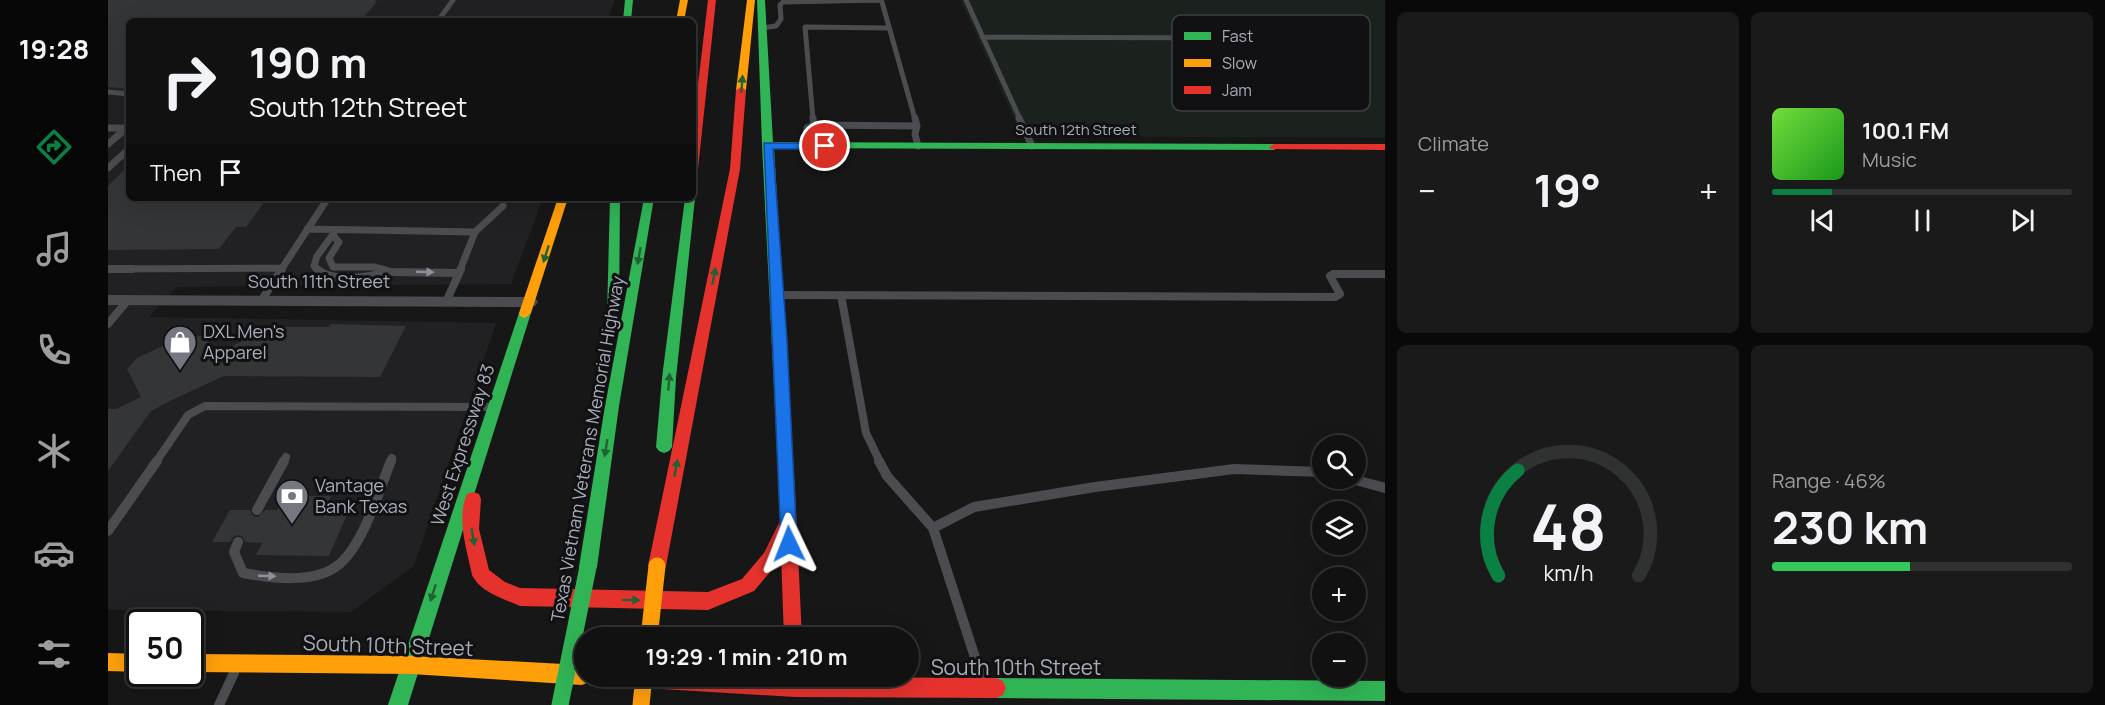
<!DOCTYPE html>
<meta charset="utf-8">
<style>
:root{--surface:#111;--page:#1a1a1a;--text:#f1f3f6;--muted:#9c9d9f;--line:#303131;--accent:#0b8043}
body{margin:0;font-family:Manrope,sans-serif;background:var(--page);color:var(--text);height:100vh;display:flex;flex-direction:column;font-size:22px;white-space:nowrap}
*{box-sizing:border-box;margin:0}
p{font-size:20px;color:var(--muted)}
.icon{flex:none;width:33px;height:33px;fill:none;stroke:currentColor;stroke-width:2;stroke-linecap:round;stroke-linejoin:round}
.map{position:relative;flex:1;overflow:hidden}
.side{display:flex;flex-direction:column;gap:12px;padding:12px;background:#090909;width:720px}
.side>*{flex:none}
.hud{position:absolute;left:18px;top:18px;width:570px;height:183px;border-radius:9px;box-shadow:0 6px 24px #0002,0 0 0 2px var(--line);background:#111;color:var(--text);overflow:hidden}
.controls{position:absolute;left:1204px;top:435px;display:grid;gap:12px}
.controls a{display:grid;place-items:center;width:54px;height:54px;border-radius:50%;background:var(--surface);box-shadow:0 6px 24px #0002,0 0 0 2px var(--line);font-size:30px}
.speed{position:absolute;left:18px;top:609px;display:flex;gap:12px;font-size:30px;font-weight:700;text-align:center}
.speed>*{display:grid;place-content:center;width:78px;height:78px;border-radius:50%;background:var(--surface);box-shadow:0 6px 24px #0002,0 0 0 2px var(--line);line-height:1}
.speed .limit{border:3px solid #111;border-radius:9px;background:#fff;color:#111}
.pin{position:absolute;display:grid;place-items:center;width:51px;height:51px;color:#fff;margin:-26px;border:3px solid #fff;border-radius:50%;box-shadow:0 2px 6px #0007}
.me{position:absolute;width:66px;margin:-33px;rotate:358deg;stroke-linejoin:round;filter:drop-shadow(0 0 4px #0008)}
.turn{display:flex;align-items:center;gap:21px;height:126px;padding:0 24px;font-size:27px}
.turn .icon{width:78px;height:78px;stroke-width:2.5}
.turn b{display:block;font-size:42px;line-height:51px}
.then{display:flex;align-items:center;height:57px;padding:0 24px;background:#0003;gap:12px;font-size:22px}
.big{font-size:45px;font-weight:700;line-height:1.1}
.side .widget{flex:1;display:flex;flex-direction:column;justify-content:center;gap:9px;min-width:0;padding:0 21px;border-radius:9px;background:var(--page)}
.side .dial{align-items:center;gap:0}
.dial svg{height:156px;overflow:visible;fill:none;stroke:var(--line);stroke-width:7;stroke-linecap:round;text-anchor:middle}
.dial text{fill:var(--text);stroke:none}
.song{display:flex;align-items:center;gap:18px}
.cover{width:72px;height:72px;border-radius:9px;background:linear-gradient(135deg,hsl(100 70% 55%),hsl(120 70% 35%))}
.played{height:6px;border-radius:3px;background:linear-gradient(90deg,var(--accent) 20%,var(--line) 20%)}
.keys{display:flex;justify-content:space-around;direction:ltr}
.heat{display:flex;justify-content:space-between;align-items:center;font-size:33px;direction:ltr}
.charge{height:9px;border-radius:4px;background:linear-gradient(90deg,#34c759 46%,var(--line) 0)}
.side .tiles{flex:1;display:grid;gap:12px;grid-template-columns:repeat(2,1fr)}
.trip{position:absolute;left:466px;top:627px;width:345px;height:60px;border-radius:30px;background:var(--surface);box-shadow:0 6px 24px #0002,0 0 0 2px var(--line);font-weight:700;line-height:60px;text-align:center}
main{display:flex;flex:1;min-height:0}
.menu{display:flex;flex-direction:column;width:108px;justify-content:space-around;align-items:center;background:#070707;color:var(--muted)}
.menu .icon{width:42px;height:42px}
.menu .selected{color:var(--accent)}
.menu b{font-size:27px;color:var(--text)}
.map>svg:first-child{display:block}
</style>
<main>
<nav class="menu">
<b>19:28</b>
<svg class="icon selected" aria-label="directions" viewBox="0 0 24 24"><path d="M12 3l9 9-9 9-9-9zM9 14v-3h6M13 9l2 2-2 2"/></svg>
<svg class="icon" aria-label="music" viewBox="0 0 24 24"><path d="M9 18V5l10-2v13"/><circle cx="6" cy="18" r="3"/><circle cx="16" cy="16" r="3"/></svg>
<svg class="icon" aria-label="phone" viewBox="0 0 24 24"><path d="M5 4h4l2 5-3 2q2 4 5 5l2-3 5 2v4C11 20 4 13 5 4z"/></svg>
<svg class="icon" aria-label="climate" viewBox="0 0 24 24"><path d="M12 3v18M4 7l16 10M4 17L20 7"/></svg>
<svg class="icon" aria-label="car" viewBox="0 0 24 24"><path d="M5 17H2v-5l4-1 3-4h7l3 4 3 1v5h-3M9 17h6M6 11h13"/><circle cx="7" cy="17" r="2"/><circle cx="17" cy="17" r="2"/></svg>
<svg class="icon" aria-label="filters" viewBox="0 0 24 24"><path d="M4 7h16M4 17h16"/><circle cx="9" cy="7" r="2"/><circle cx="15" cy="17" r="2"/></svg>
</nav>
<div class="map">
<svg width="1277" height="705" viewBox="0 0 1277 705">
<rect width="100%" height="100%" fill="#171717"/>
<path fill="#212124" d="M0,0H507L499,21H21V198H435L403,284L69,287L41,317L388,323L306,566L243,612L0,610Z"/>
<path fill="#1b211c" d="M852,0H1277V138L914,136Z"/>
<path fill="#343537" d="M0,0H268L267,2H269L252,21H21V89L0,87Z
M21,165V198H159L138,227H128L111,249L0,250V186Z
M223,324L298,326L272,377L116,376L64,400L43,411L0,471V409H8L33,397L19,369L29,358L76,336H96L108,354L136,340H148L157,327H221Z
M200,496H223L221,501H245L221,556L148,555L154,543L137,542L135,537L130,535L125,537L122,542H104L122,510H142L145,516L150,517L157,510H169L174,500L198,501Z"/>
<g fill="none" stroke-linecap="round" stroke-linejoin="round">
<path stroke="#4b4c50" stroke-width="5" d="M858,0L912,119
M774,2L807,119
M330,21L345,0
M654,28L668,26L673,19L672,5L675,2L773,0
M874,37L1145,38
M0,92L21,94
M705,119L697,27L781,28"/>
<path stroke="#4b4c50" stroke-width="7" d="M705,118L706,125L809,126L807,118
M911,118L924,146
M809,126L807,134L810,146
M0,128H21
M0,144L21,126
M697,146L699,128L706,125
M0,168L21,149
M199,229L367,232
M225,236L231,242L221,258L225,267H266L277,270
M0,269L174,268
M173,270L220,198
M210,270L206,266L209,256L226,233
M352,270L367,232L395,206"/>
<path stroke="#4b4c50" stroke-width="8" d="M0,269H24
M209,269C227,284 260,277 281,272
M272,269L283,272L351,273
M669,295L1227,297L1232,294L1222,276L1225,274H1277
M733,295L758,433L772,462
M153,301L174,269
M338,302L353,269
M0,324L20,300
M48,462L80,415L97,406L382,407
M175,462L178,457
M282,462L284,458"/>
<path stroke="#4b4c50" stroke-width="10" d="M771,461L779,476L825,528
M1240,478L1277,488
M149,510L176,461
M0,531L49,461
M130,542L126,552L135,573C163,578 205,584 229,566C255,547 271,490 283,461
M874,679L825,528L866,507L987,487L1126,469L1215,472
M111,705L126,673"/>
<path fill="#4b4c50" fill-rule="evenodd" d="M0,295L422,297L427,298L430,302L427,306L422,307L0,305Z"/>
<path fill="#30b455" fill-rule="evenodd" d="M517,0H525L523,21H515Z
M649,0H657L665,142L1166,144L1171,147L1166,150L666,148L687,490L685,495L679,497L673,495L671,490L654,145Z
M585,195L587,198L568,378L564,447L561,451L556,453L551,451L548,447L554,378L577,198H585Z
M502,198H512L511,315L505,320L499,315Z
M536,198H546L511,406L489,567L486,573L480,575L474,573L471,567L497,406Z
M417,308L423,313L300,705H280L411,313Z
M888,678L1277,681V701L888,698L881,695L878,688L881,681Z"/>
<path fill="#ff9f0a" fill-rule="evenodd" d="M572,0H580L576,21H568Z
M639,0H647L638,90L633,93L628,90Z
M450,198H460L423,313L417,318L412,316L411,313Z
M0,653L32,654V672L0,671Z
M82,654L303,656L474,665L477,667V676H483L481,682L474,685L303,674L82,672Z"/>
<path fill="#e5322d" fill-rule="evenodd" d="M600,0H608L590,169L585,172V126Z
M633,87L638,90L632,169L558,566L555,572L549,574L543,572L540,566L622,169L628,90Z
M1166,144H1277V150L1162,149L1161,147Z
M679,483L685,485L687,490L694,638H676L673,554L668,565L646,591L600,610L412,606C396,599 372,592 364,575C359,550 348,518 359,494L365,492L371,494L373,499L371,529L381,570L397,582L412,588L600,592L634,579L656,553L672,521L671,490L673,485Z
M495,676L888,678L895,681L898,688L895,695L888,698L687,697L504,686L497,683Z"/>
<path stroke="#30b455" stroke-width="17" d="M452,705L480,567"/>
<path stroke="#ff9f0a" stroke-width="17" d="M541,638L549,566
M533,705L536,676"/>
</g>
<defs><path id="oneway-solid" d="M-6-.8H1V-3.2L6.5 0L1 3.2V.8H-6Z" transform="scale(1.5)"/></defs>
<g fill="#206234">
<use href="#oneway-solid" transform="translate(634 84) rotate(-86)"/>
<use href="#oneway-solid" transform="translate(438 254) rotate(108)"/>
<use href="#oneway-solid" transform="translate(531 256) rotate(100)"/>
<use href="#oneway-solid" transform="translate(606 276) rotate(-79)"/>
<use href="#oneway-solid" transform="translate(561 382) rotate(-85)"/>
<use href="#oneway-solid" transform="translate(498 448) rotate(99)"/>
<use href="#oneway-solid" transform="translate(568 468) rotate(-79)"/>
<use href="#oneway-solid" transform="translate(365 537) rotate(80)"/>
<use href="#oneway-solid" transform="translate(325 593) rotate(108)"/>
<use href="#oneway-solid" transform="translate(523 600) rotate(1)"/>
</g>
<g fill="#8c9099">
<use href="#oneway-solid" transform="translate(317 272) rotate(2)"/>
<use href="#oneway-solid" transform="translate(159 576) rotate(2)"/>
</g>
<path fill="#1a73e8" stroke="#114b97" stroke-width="1.5" d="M656,143H717L722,146L717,149H665L679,340L689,544L687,550L681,552L675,550L673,544Z"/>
<defs>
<symbol id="shop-pin" viewBox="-11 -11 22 30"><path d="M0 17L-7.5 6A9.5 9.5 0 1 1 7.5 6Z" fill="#757880" stroke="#111113"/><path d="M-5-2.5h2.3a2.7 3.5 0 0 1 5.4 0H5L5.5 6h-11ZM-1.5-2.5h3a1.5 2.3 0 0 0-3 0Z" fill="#fff"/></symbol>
<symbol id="bank-pin" viewBox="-11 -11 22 30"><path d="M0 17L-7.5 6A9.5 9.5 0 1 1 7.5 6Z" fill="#757880" stroke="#111113"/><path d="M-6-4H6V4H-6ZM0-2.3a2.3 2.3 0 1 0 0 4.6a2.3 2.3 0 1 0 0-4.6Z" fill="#fff"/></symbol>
</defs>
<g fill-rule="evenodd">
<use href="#shop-pin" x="53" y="323" width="38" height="52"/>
<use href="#bank-pin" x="165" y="477" width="38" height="52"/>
</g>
<g text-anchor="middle" stroke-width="6" stroke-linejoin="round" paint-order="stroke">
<g font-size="15" fill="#a8adb8" stroke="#111113">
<text x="968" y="135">South 12th Street</text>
</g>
<g font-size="18" fill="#a8adb8" stroke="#111113">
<text x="211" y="288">South 11th Street</text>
<text transform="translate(355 445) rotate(-72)" y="6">West Expressway 83</text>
<text transform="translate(480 449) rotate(-80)" y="6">Texas Vietnam Veterans Memorial Highway</text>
</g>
<g font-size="18" fill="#a8adb8" stroke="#111113" text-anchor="start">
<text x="95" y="338">DXL Men's<tspan x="95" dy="21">Apparel</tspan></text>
<text x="207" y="492">Vantage<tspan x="207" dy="21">Bank Texas</tspan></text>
</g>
<g font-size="21" fill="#a8adb8" stroke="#111113">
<text transform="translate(280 646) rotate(2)" y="7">South 10th Street</text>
<text x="908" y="675">South 10th Street</text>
</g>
</g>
<rect x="1064" y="15" width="198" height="96" rx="9" fill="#111113" stroke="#3e4045" stroke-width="1.5"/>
<rect x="1076" y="32" width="27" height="8" fill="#30b455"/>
<rect x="1076" y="59" width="27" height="8" fill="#ff9f0a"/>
<rect x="1076" y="86" width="27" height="8" fill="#e5322d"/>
<g font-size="16" fill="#a8adb8">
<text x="1114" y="42">Fast</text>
<text x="1114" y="69">Slow</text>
<text x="1114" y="96">Jam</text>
</g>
</svg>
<div class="controls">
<a><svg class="icon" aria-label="search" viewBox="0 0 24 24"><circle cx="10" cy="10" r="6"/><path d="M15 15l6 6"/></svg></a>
<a><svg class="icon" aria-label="layers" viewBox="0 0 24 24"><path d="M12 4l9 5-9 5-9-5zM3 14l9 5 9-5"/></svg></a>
<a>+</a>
<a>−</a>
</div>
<div class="speed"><div class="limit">50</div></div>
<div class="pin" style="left:717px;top:146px;background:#d93025"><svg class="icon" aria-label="arrive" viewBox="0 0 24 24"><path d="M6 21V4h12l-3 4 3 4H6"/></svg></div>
<svg class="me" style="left:681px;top:544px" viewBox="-20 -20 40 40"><path d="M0-17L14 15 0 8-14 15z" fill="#1a73e8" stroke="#fff" stroke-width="4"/></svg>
<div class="trip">19:29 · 1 min · 210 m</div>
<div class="hud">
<div class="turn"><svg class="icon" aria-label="right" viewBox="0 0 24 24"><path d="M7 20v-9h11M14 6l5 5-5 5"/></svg><div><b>190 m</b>South 12th Street</div></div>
<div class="then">Then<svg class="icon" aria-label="arrive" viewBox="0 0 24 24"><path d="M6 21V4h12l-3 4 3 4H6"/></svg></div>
</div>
</div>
<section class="side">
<div class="tiles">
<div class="widget"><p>Climate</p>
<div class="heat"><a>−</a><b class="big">19°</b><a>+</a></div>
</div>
<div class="widget">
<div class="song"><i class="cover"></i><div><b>100.1 FM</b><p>Music</p></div></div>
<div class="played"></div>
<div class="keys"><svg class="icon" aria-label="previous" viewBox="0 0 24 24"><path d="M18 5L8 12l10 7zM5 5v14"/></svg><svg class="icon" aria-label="pause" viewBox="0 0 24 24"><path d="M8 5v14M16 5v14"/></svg><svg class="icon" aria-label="next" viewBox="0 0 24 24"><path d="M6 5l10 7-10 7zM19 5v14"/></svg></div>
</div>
<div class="widget dial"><svg viewBox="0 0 100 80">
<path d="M14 69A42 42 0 1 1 86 69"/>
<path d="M14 69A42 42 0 0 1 24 15" stroke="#0b8043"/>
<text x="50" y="56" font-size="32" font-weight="700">48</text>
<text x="50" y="72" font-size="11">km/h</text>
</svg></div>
<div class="widget"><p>Range · 46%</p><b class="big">230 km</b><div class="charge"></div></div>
</div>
</section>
</main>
